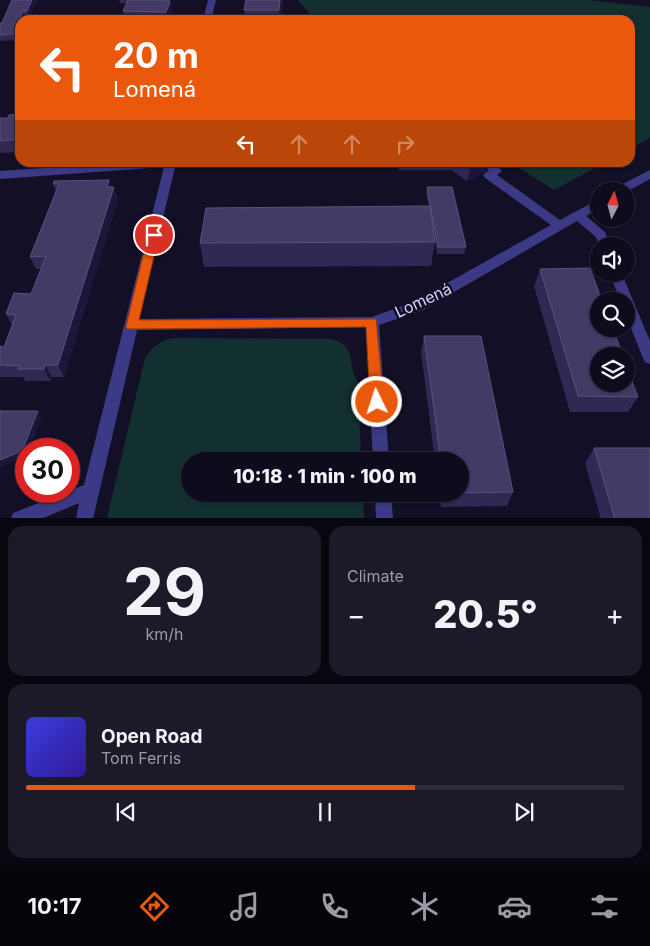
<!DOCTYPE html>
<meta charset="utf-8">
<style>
:root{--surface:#0e0b1c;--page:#1c1929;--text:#f1f3f6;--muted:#9b9ba3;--line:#2e2b3b;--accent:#ea580c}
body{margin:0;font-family:Inter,sans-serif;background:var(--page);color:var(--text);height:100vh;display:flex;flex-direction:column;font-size:19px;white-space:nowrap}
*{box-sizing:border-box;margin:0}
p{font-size:16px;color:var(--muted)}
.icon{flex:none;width:28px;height:28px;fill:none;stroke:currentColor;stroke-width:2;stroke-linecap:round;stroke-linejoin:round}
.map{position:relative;height:518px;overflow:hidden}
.drawer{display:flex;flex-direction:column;gap:8px;padding:8px;background:#08060f;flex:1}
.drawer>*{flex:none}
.top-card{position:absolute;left:15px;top:15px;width:620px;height:152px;border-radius:15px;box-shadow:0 1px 4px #0004,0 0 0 1px var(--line);background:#ea580c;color:#fff;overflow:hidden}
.needle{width:32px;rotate:6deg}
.buttons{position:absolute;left:590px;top:182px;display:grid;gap:10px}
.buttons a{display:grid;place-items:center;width:45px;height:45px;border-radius:50%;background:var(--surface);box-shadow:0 1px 4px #0004,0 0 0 1px var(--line);font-size:25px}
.speed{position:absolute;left:15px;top:438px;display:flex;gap:10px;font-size:25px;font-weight:700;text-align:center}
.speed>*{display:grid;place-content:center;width:65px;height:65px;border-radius:50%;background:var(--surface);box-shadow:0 1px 4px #0004,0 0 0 1px var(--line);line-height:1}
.speed .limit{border:8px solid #d22;background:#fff;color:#111}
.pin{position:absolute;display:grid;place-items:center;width:42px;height:42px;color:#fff;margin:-21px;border:2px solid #fff;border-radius:50%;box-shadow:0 1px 5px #0007}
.me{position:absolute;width:55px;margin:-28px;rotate:356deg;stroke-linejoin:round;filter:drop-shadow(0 0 4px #0008)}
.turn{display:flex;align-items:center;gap:18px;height:105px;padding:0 15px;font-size:22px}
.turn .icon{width:65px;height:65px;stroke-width:2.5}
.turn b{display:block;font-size:35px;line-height:42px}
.lanes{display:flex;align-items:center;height:48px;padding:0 15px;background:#0003;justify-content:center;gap:25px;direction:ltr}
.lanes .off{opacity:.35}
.big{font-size:38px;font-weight:800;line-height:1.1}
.drawer .card{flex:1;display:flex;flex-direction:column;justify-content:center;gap:8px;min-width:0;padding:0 18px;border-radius:15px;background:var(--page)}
.drawer .dial{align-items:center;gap:0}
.dial b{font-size:65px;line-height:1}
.song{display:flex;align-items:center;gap:15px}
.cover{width:60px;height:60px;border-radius:8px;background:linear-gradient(135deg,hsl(240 70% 55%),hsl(250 70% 35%))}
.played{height:5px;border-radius:2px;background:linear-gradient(90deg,var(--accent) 65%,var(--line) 65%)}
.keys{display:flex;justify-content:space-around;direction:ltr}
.heat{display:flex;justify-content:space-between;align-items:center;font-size:28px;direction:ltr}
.drawer .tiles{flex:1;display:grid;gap:8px;grid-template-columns:1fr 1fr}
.card:last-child{grid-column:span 2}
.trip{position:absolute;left:181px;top:452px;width:288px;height:50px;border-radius:25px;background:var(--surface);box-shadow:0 1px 4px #0004,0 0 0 1px var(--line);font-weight:800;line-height:50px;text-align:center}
.tabs{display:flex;height:80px;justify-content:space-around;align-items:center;background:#06040b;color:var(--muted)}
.tabs .icon{width:35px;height:35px}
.tabs .current{color:var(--accent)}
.tabs b{font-size:22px;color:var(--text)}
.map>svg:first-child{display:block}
</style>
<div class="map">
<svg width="650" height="519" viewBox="0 0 650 519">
<rect width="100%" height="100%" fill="#130f26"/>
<path fill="#12302f" d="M298,0H589L650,7V138L630,149V20H315Z
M511,163H604L554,190Z
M174,338L331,339C359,346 346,367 358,381L361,461H190V494H363L364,518H107L145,358C153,346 160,340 174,338Z"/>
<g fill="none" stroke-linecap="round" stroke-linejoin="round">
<path fill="#3d3a85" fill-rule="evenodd" d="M208,0H216L211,20H203Z
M129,162L176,163L139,319L372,317L413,302L551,225L485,178L483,175L489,170L481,162H493L502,171L497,175L560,220L599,199V208L586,216L605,232L611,246H599L596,237L577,221L423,310L379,325L389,461H373L366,327L137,330L93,519H76L79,503L41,519H11L13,513L84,485L164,167L0,179V171Z
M650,170V179L626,192L613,191L615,188Z
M610,274H622L650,341V364L645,362L643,358L626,316V301H620Z
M375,494H391L393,519H376Z"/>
</g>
<path fill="#312854" d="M12,0H37L29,17H25L24,20H20V40L0,41V35L2,23Z
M119,0H169L170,2L172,17V20H125L123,11L127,3H120Z
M283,0L281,20H245L244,10Z
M20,114V152L0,153V118H8Z
M398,162H488L486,171L467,181L451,170H399Z
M109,180L111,187L118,199L64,377H52L50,381H25L23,377H0V346L4,347L12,325L6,314L31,294L41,269H36L30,257L56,192L53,184Z
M427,187L466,247L464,254H437L435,242L431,266L204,267L200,243L429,206L426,194Z
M540,269L638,397L628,412H570L534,286Z
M424,336L513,492L507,506L441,507L439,494H460V461H435L421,352Z
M594,448L650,519H601L585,463Z"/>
<path fill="#1d163a" d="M32,0H37L29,17L27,11Z
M280,0H283L281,20H280L279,10Z
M170,2L172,17V20H168L166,12Z
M23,11L25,17L24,20H20V24L19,21Z
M474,162H488L486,171L467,181L471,164Z
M109,180L113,191L114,187L118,199L64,377L58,365Z
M45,365L52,377L50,381L44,369Z
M38,411L42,417L29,449H26V456L0,468V460Z"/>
<path fill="#433a66" stroke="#5a527e" d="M12,0H32L27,11H23L19,21H20V33L0,35V23H2Z
M128,0H169L170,2L166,12L123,11Z
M246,0H280L279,10H244Z
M20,114V139L0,141V118H8L9,115Z
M109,180L107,187H114L58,365H45L44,369H18L20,366L0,365V346L4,347L16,315L6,314L14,293L31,294L46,256L30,257L59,184H53L54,181Z
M427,187H452L466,247H438Z
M430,206L435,242L200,243L206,208Z
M590,268L602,301H599V329H613L623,356H599V384H626V366L638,397L578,396L540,269Z
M424,336H481L513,492L460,493V461H441Z
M0,411H38L22,451L0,460Z
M594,448H650V519H615Z"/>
<path fill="#ea580c" stroke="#983908" d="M154,231L159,235L139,320L376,319L384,402L382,406L377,408L372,406L370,402L366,327L127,329L126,326L148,235Z"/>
<g text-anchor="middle" stroke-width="5" stroke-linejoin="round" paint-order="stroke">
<g font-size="16" fill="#d9d4ff" stroke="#130f26">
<text transform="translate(423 300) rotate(-25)" y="6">Lomená</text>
</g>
</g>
</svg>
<div class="buttons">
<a><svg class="needle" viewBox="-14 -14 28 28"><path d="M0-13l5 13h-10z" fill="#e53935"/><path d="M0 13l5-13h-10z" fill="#9b9ba3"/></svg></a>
<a><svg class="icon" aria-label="sound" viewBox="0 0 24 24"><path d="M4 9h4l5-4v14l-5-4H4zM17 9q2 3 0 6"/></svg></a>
<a><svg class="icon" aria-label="search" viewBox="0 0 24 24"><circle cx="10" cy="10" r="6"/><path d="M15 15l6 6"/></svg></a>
<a><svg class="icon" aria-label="layers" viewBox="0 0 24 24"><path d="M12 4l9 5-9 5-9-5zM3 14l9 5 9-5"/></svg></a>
</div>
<div class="speed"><div class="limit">30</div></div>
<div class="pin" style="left:154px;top:235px;background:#d93025"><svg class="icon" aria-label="arrive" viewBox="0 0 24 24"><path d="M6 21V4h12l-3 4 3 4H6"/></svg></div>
<svg class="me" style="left:377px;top:402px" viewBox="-20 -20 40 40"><circle r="17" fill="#ea580c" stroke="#fff" stroke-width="3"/><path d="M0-11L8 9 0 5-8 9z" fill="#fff"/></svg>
<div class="trip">10:18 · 1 min · 100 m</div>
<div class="top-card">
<div class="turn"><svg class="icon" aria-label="left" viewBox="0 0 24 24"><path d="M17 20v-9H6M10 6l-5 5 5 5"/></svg><div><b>20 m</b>Lomená</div></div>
<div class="lanes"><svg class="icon" aria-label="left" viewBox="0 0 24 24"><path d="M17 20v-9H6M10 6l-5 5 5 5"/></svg><svg class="icon off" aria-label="ahead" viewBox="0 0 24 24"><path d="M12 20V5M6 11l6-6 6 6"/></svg><svg class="icon off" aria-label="ahead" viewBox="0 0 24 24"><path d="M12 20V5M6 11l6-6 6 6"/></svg><svg class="icon off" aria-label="right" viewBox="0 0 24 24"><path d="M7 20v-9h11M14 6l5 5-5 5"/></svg></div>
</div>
</div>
<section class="drawer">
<div class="tiles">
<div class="card dial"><b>29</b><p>km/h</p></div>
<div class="card"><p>Climate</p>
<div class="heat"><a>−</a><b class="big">20.5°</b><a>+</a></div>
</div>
<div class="card">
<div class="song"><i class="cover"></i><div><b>Open Road</b><p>Tom Ferris</p></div></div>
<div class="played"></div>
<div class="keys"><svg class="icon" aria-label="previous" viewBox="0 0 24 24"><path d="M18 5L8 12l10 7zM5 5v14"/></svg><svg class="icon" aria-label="pause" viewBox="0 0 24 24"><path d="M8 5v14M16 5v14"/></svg><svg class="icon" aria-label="next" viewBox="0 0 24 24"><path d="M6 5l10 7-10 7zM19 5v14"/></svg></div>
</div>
</div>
</section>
<nav class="tabs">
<b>10:17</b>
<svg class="icon current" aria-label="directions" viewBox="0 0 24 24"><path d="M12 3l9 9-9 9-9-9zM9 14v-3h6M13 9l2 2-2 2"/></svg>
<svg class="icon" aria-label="music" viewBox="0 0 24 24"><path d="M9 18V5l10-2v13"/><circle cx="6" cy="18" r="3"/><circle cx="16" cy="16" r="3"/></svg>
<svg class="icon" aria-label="phone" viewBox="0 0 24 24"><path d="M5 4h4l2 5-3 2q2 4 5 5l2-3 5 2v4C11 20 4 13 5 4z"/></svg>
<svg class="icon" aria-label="climate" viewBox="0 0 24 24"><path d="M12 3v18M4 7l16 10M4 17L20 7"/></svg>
<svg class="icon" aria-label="car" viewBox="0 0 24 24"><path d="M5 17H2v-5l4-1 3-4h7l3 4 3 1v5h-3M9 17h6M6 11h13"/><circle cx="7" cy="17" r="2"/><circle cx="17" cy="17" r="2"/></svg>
<svg class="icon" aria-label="filters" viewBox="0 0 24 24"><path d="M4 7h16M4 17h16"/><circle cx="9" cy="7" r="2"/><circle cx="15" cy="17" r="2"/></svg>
</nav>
